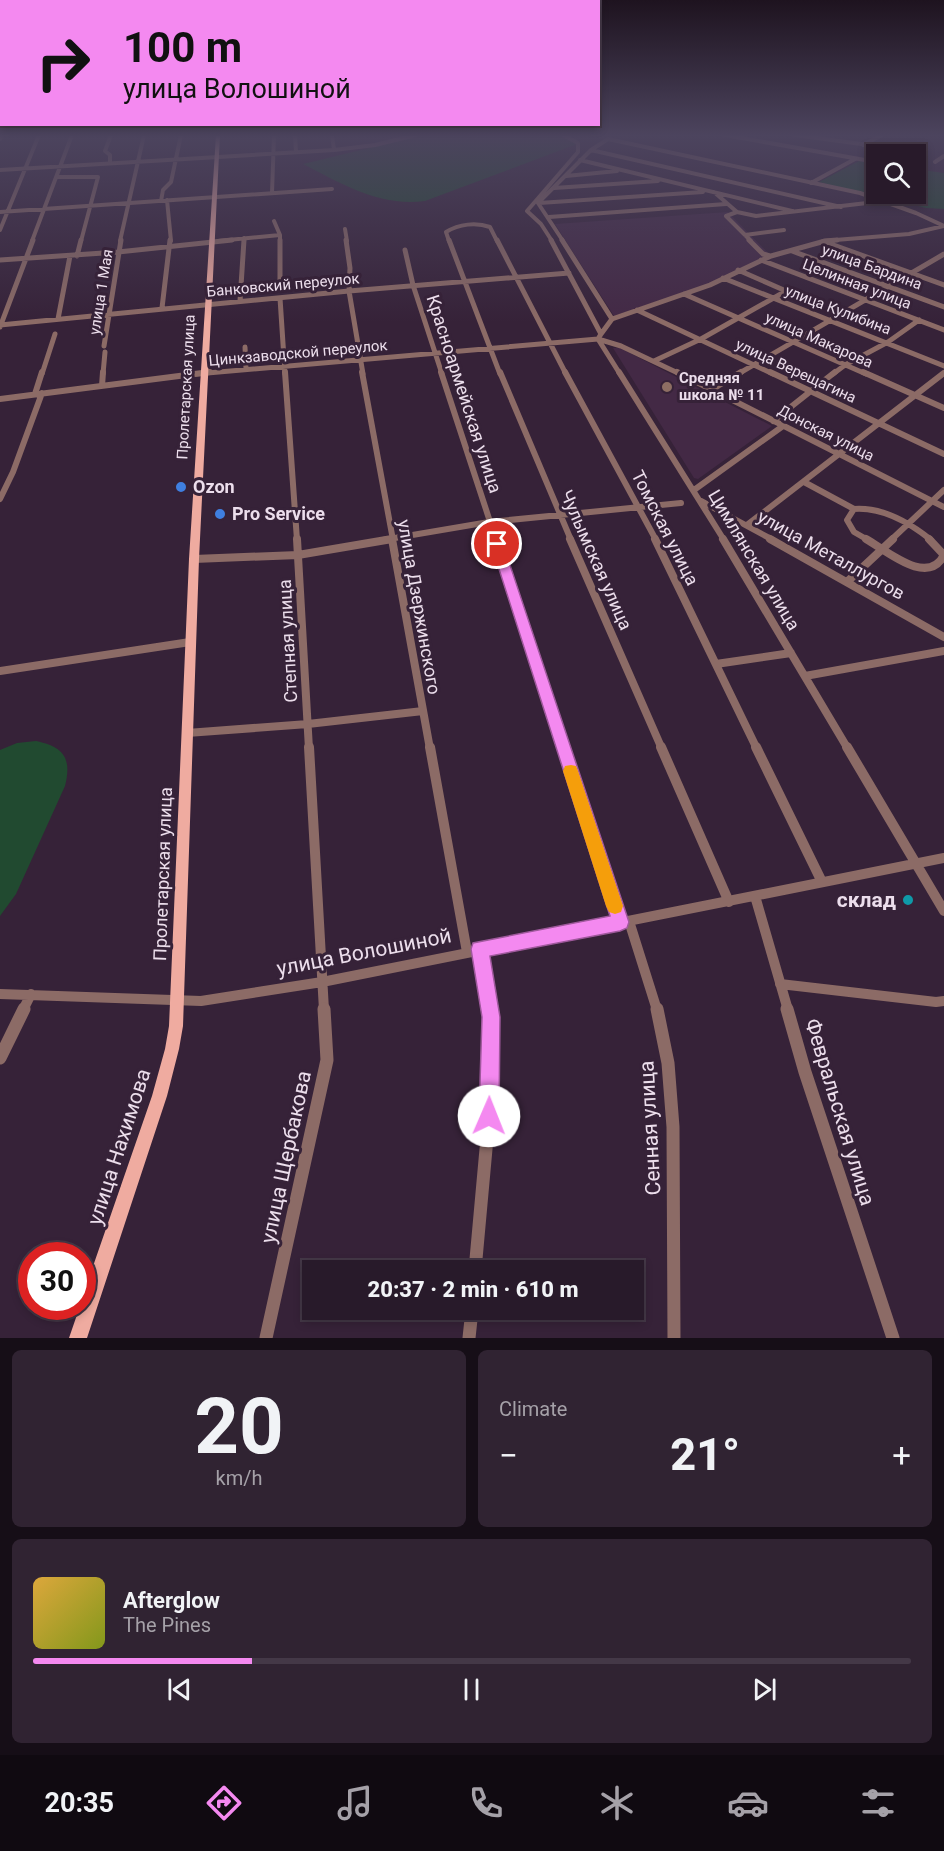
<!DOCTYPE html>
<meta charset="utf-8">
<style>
:root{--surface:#281a2a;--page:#302332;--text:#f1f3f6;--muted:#a5a1a8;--line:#443847;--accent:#f489f0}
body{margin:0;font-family:Roboto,sans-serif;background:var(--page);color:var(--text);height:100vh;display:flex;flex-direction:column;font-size:22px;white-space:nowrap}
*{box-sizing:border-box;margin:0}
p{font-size:20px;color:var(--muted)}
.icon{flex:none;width:33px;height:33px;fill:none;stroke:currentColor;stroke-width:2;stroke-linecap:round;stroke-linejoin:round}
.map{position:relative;height:1338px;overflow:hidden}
.details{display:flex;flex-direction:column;gap:12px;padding:12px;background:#160e17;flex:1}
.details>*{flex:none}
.guide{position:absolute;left:0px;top:0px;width:600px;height:126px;box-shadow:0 3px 9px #0003,0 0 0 2px var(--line);background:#f489f0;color:#111;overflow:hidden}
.buttons{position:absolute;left:866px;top:144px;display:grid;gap:12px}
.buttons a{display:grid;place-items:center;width:60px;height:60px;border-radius:0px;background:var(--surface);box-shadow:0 3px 9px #0003,0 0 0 2px var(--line);font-size:30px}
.speed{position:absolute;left:18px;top:1242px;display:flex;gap:12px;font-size:30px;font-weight:700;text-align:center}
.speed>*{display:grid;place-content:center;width:78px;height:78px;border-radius:50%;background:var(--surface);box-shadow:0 3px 9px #0003,0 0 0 2px var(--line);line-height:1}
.speed .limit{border:9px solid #d22;background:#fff;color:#111}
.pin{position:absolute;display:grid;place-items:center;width:51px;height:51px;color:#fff;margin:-26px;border:3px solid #fff;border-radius:50%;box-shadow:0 2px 6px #0007}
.me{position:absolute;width:66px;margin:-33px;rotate:1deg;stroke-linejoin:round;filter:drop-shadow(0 0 4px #0008)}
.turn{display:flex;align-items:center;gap:21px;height:126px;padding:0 24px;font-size:27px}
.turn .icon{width:78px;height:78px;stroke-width:2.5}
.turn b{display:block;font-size:42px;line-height:51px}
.big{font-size:45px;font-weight:800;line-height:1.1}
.details .tile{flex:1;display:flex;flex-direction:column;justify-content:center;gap:9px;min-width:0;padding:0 21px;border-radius:9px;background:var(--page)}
.details .dial{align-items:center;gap:0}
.dial b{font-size:78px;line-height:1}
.song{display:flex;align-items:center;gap:18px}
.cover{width:72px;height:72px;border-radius:9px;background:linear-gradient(135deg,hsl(40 70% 55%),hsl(70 70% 35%))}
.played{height:6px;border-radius:3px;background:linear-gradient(90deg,var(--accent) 25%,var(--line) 25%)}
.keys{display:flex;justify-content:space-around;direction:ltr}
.heat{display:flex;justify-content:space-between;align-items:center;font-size:33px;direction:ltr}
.details .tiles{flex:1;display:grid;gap:12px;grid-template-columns:1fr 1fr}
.tile:last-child{grid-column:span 2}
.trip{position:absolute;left:302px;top:1260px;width:342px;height:60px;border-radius:0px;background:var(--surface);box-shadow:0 3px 9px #0003,0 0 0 2px var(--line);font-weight:800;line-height:60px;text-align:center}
.tabs{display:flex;height:96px;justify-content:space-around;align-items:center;background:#100a11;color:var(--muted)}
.tabs .icon{width:42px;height:42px}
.tabs .selected{color:var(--accent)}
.tabs b{font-size:27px;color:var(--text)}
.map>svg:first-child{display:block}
</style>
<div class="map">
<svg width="944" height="1338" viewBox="0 0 944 1338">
<rect width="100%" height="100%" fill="#362238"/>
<path fill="#432945" d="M728,212L769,254L709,284L614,316L555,224Z
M613,348H620L772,426L698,479L694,478Z"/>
<path fill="#214a30" d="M423,135H559L577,144L425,201C380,207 342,184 303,164Z
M859,161L876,163V194H915V169L944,173V209L926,208L819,182Z
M36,741C64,747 72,758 65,786L16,894L0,916V750L17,743Z"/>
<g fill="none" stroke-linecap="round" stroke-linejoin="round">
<path stroke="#8c6b66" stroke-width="4" d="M295,135L296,152
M332,135L334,150
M725,135L876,162
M795,135L876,146L906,154
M0,139L2,135
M863,145L882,135
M591,150L841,207
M580,160L792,211
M935,162L944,156
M110,163V155L105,151L111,135
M0,170L334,150L375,145L416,135
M566,176L617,171
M57,177H98L81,241
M811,183L855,159
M554,188L658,181
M714,192L737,212L756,216L884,201
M272,193L274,135
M167,200L171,241
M161,201L163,190L171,182L181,135
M539,203L703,192
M0,212L332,189
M737,212L726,216L751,241
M549,217L726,204
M274,221L280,235V241
M345,229L347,241
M0,230L39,135
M745,235L784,230
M32,241L72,135
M120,241L144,135
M218,241L280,235
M244,241V238
M449,241L446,232C459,224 476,222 490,227L497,241
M552,241L541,224L527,211L578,152V143L563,135
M563,241L538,203L591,150L608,139L860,193L916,213L944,226
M823,241L909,234L944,226"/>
<path stroke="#8c6b66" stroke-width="5" d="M280,240V286
M346,240L350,268L349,291L363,374
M449,240L500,374
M497,240L566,374
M551,240L601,334L598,339L620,374
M562,240L612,319
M749,240L763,254L770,256
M828,243L944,285
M405,250L413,285L442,374
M792,251L944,307
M77,256L81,240
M0,260L118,252L232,240
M761,260L944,330
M723,278L944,366
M786,291L808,300
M684,294L866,374
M280,298L285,374
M240,301L244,240
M162,308L170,240
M637,310L773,374
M58,319L70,256
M0,325L349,291L569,273
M0,327L33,240
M601,334L612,319L710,285L771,256L825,241L837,240
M104,346L121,240
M245,347L246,369
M654,361L701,339L786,291L738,270
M42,374L55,334
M103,374L105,352
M196,374L598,339L621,346L680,374
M738,374L944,254
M833,374L845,365L888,342L919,320"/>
<path stroke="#8c6b66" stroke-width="6" d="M285,372L297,540
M362,372L393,540
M441,372L496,540
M500,372L571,540
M565,372L656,540
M619,372L724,540
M677,372L944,507
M770,372L944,454
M863,372L944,408
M102,386L103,372
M711,390L741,372
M35,394L42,372
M0,399L210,372
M773,421L835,372
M804,482L854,509
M694,490L783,426
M0,499L13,472L42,393
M701,501L773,540
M854,509L847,520L854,532L868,540
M854,509C882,507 910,523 931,540
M747,525L944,373
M383,540L489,522L681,503
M891,540L944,490"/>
<path stroke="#8c6b66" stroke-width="8" d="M297,539L309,749
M392,539L430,749
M495,539L564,749
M570,539L662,749
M655,539L757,749
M723,539L848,749
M770,539L944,637
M866,539C887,551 928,587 944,555L929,539
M194,559L298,555L392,539
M848,581L893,539
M716,664L791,653
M0,671L190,642
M805,676L944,651
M187,733L308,724L423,711"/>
<path stroke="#8c6b66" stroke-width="10" d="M309,747L324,1010
M430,747L467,952
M563,747L620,922
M661,747L729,902
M756,747L822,882
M847,747L944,911
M755,896L788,1010
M629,921L657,1010
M480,949L490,1010
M780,984L936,1002L944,1001
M0,994L201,1001L322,982L944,858
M23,1010L31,994"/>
<path stroke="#8c6b66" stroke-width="13" d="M657,1009L668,1063L673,1127L674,1338
M787,1009L805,1072L893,1338
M0,1058L24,1009
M475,1270L489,1116L490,1009
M266,1338L327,1060L324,1009
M469,1338L472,1310"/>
<path fill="#efaba0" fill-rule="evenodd" d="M216,135H220L199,559L183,1026L179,1049L167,1096L87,1338H69L80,1306H82V1298L152,1096L165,1049L169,1026L189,559Z"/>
</g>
<linearGradient id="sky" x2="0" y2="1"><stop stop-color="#1e131f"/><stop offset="0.42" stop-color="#4c445e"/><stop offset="1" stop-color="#4c445e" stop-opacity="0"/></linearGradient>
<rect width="944" height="322" fill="url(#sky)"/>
<path fill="#f489f0" stroke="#9f599c" stroke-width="1.5" d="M497,540L503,544L629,922L627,928L620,931L490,956L500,1017L499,1116L496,1123L489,1126L482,1123L479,1116L482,1017L471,949L473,943L610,916L491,544Z"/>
<path fill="#f59e0b" d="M571,765L576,766L578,771L623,906L621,912L615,914L609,912L606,906L563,771L565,766Z"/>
<circle fill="#8d6e63" stroke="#362238" stroke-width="2" cx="667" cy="387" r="6"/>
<g fill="#3f7fe0" stroke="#362238" stroke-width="2">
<circle cx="181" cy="487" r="6"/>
<circle cx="220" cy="514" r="6"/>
</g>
<circle fill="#0f9aa8" stroke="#362238" stroke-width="2" cx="908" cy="900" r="6"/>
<g text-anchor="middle" stroke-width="6" stroke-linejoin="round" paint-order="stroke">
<g font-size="15" fill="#ecdeec" stroke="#362238">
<text transform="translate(872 267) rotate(20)" y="5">улица Бардина</text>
<text transform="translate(857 284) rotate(21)" y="5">Целинная улица</text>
<text transform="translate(283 285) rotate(-5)" y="5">Банковский переулок</text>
<text transform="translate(101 292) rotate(-81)" y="5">улица 1 Мая</text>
<text transform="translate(838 310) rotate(21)" y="5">улица Кулибина</text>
<text transform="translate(819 340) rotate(24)" y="5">улица Макарова</text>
<text transform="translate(298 353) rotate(-5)" y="5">Цинкзаводской переулок</text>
<text transform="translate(796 371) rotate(25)" y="5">улица Верещагина</text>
<text transform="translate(186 387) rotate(-87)" y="5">Пролетарская улица</text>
<text transform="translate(826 433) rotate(27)" y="5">Донская улица</text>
</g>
<g font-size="15" font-weight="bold" fill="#ecdeec" stroke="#362238" text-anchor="start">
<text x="679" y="383">Средняя<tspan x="679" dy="17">школа № 11</tspan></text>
</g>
<g font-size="18" fill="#ecdeec" stroke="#362238">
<text transform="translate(464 394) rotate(72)" y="6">Красноармейская улица</text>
<text transform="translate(665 528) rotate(63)" y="6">Томская улица</text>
<text transform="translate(831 555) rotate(29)" y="6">улица Металлургов</text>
<text transform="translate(596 560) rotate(66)" y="6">Чулымская улица</text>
<text transform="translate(754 560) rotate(59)" y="6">Цимлянская улица</text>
<text transform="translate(419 607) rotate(80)" y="6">улица Дзержинского</text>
<text transform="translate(288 641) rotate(-93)" y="6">Степная улица</text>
<text transform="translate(163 874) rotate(-88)" y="6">Пролетарская улица</text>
</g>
<g font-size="18" font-weight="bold" fill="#ecdeec" stroke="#362238" text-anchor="start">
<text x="193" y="493">Ozon</text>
<text x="232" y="520">Pro Service</text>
</g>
<g font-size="21" font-weight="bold" fill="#ecdeec" stroke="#362238" text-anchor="end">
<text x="896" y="907">склад</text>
</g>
<g font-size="21" fill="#ecdeec" stroke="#362238">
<text transform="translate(364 952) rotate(-11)" y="7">улица Волошиной</text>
<text transform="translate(840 1112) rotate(73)" y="7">Февральская улица</text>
<text transform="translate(650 1128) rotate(-93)" y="7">Сенная улица</text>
<text transform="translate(119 1147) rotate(-72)" y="7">улица Нахимова</text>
<text transform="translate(286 1157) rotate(-78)" y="7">улица Щербакова</text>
</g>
</g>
</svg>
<div class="buttons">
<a><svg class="icon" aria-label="search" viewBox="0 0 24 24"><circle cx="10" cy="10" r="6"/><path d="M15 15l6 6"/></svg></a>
</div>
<div class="speed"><div class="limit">30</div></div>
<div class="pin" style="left:497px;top:544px;background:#d93025"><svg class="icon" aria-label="arrive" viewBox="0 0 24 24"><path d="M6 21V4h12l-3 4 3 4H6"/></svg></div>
<svg class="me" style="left:489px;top:1116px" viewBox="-20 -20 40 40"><circle r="19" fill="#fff"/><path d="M0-13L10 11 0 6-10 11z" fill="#f489f0"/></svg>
<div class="trip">20:37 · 2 min · 610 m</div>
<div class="guide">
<div class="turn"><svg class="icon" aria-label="right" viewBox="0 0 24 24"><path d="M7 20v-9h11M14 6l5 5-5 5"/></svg><div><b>100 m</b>улица Волошиной</div></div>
</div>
</div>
<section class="details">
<div class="tiles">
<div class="tile dial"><b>20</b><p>km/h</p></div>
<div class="tile"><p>Climate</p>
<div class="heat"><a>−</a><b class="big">21°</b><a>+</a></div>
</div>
<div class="tile">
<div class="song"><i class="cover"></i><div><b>Afterglow</b><p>The Pines</p></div></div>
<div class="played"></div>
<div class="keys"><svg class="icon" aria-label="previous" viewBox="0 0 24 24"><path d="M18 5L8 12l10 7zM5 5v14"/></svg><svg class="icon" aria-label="pause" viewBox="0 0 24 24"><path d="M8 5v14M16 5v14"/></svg><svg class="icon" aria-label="next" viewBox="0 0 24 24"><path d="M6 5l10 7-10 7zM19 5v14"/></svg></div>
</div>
</div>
</section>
<nav class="tabs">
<b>20:35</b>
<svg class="icon selected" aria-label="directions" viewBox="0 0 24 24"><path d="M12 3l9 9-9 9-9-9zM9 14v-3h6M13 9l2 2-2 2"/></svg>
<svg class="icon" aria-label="music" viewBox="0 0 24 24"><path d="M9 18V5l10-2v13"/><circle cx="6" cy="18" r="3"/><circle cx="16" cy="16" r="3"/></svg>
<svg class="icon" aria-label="phone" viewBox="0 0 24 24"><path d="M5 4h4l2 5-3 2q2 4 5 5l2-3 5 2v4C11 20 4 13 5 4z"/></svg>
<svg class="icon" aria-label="climate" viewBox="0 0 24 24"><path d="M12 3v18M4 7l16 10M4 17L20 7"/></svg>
<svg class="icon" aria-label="car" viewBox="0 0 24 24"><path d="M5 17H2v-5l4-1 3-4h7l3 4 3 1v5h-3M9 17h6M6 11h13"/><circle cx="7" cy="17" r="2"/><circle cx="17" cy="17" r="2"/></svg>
<svg class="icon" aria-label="filters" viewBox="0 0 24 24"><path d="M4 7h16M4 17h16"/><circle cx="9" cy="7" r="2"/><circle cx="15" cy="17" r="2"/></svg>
</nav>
